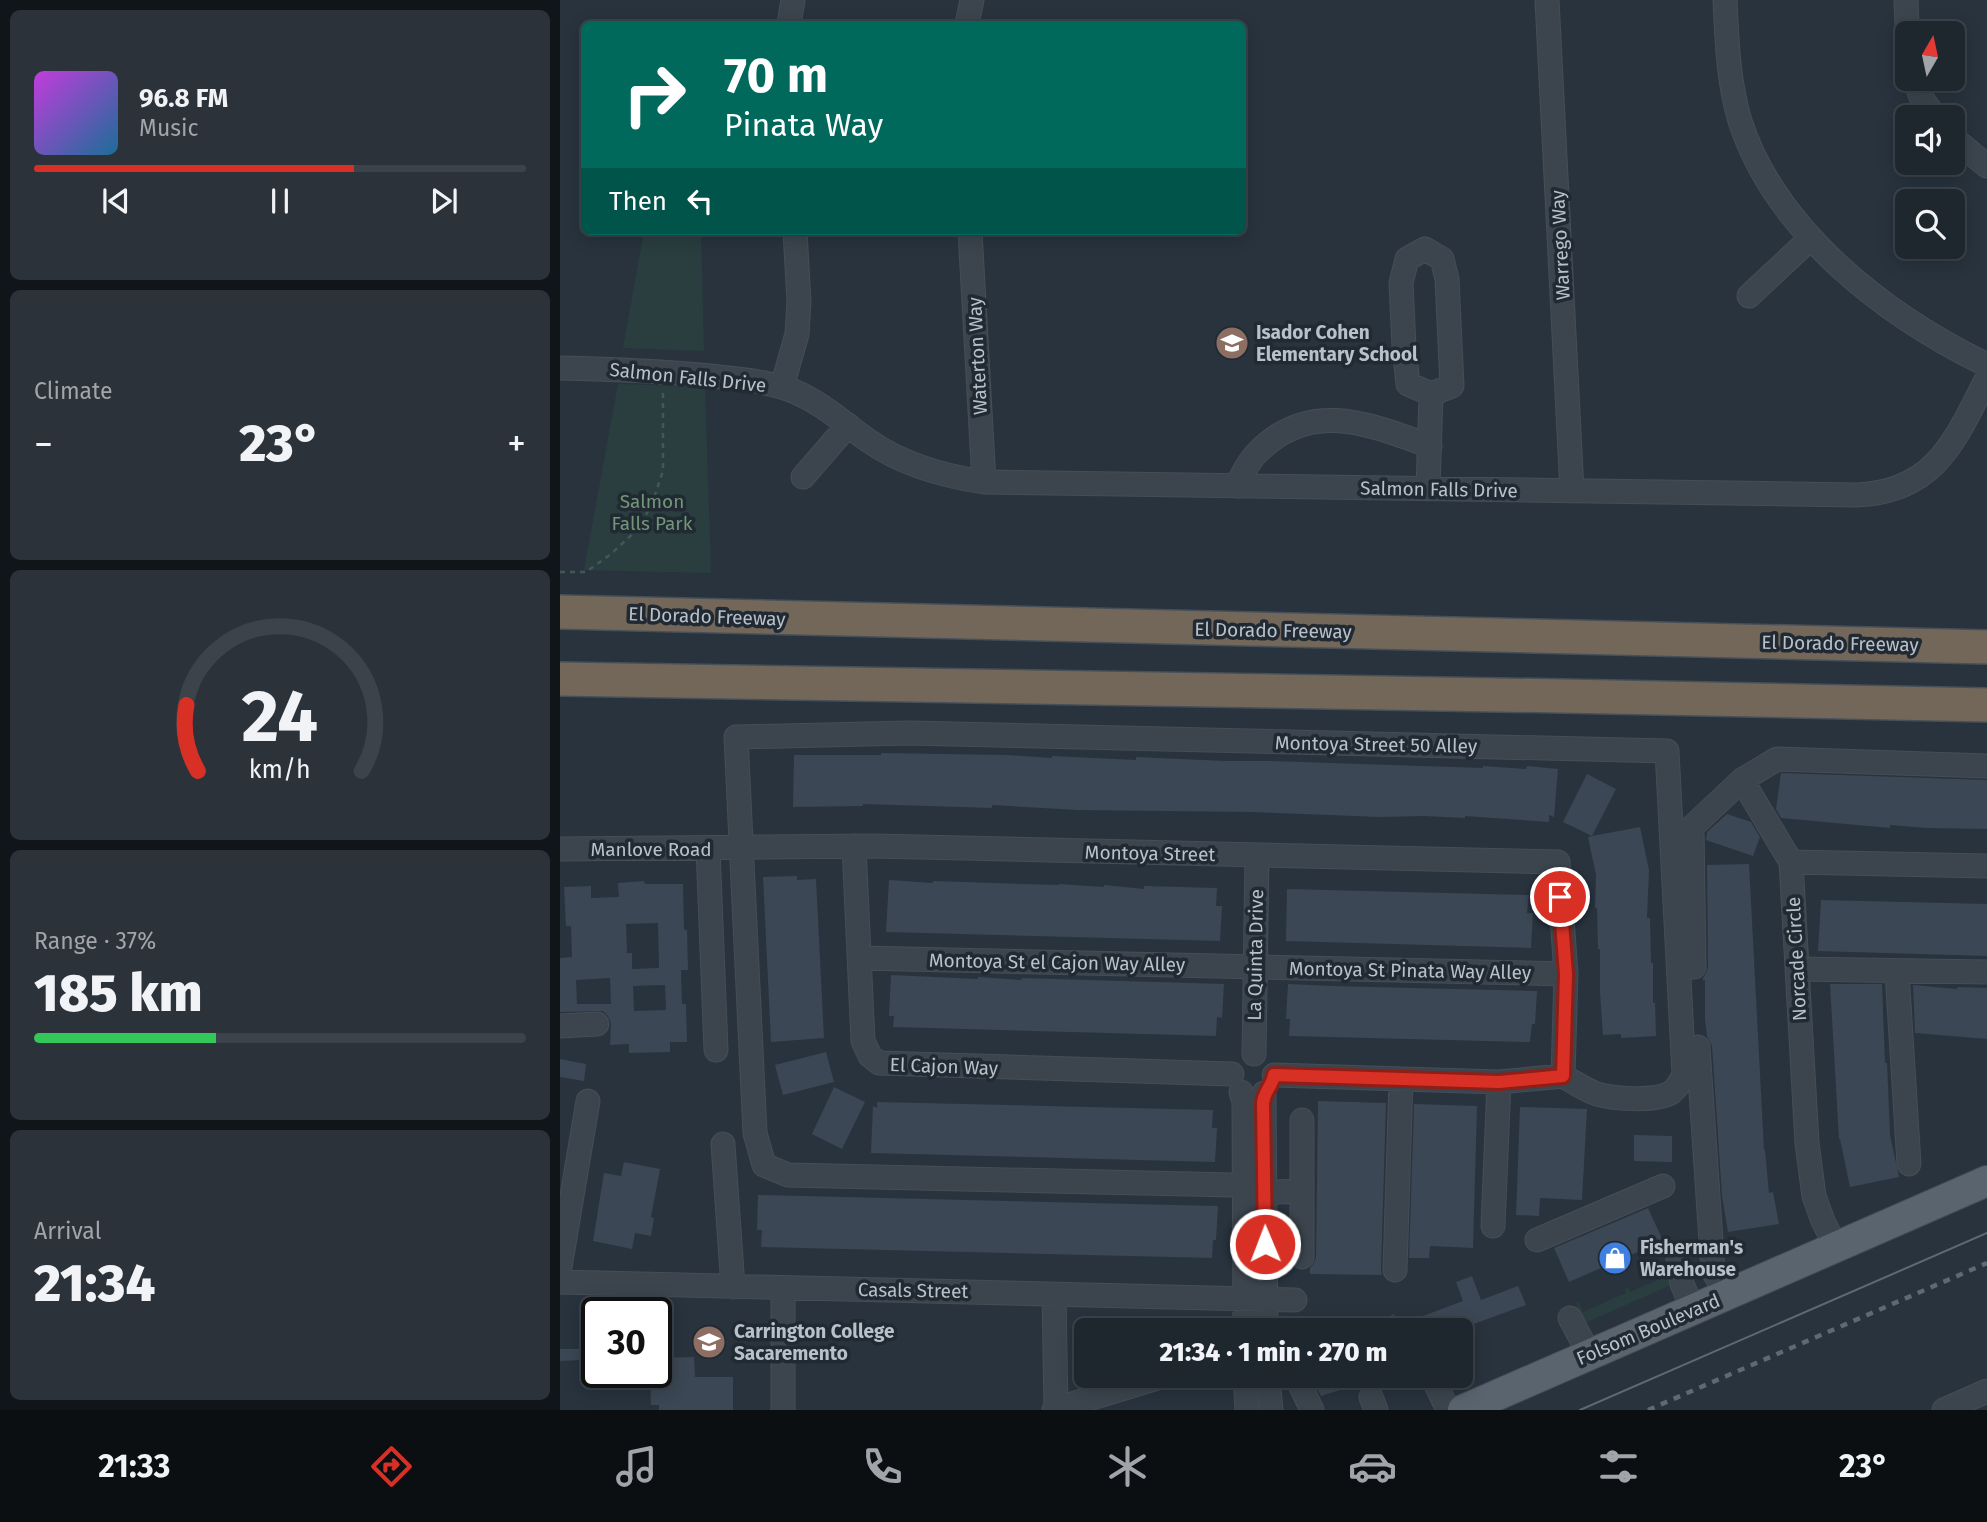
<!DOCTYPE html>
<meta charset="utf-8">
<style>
:root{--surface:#1e262e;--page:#2b323a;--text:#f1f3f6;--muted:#a1a5aa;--line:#3c434a;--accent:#d93025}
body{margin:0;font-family:"Fira Sans",sans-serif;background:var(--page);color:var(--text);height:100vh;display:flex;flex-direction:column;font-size:26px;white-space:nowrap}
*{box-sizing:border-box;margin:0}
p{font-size:23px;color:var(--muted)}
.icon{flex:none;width:38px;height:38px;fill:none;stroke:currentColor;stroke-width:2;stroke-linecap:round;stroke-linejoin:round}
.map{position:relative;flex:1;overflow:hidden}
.drawer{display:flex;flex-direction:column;gap:10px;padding:10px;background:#101519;width:560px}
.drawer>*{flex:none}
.banner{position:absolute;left:21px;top:21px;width:665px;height:214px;border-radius:10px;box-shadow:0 4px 18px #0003,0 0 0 2px var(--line);background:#00695c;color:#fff;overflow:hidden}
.needle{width:46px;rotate:9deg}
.buttons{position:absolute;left:1335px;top:21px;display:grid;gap:14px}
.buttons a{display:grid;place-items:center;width:70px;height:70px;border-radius:10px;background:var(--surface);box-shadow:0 4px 18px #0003,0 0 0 2px var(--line);font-size:35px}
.speed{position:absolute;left:21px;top:1297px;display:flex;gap:14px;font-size:35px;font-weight:700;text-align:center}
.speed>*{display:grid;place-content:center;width:91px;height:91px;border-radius:50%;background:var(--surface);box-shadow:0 4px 18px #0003,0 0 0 2px var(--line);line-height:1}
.speed .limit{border:4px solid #111;border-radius:10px;background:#fff;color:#111}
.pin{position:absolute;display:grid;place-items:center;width:60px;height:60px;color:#fff;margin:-30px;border:4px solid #fff;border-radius:50%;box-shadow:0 2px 7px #0007}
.me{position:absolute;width:77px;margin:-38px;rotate:359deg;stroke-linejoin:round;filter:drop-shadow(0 0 5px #0008)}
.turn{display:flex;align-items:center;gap:24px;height:147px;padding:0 28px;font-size:32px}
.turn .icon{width:91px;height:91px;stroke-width:2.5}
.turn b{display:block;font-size:49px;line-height:60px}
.then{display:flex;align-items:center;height:66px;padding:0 28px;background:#0003;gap:14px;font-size:26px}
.big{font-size:52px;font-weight:800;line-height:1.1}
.drawer .tile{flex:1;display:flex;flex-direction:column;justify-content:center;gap:10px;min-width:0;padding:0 24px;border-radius:10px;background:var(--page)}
.drawer .dial{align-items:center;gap:0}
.dial svg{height:182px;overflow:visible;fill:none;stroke:var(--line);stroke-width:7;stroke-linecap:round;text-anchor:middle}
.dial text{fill:var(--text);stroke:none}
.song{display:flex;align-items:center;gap:21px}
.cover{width:84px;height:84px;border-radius:10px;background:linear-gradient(135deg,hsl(290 70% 55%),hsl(200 70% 35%))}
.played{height:7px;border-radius:4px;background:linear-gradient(90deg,var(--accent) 65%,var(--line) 65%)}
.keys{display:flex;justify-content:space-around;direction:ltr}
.heat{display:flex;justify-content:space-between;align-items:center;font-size:38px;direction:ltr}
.charge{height:10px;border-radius:5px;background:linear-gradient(90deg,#34c759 37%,var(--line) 0)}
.trip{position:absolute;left:514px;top:1318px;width:399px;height:70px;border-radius:10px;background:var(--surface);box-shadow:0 4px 18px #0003,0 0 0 2px var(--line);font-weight:800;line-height:70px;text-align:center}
.dock{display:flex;height:112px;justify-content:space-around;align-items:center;background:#0c0f12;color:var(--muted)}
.dock .icon{width:49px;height:49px}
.dock .selected{color:var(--accent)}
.dock b{font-size:32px;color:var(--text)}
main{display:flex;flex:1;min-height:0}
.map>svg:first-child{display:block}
</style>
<main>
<section class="drawer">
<div class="tile">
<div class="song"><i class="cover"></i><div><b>96.8 FM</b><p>Music</p></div></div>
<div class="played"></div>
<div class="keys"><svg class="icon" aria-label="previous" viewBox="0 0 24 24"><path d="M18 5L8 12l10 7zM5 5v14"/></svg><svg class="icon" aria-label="pause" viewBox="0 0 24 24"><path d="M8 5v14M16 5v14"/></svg><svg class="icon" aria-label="next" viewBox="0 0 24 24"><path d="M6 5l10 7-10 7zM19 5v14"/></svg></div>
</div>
<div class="tile"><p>Climate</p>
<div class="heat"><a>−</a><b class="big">23°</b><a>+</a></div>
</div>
<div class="tile dial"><svg viewBox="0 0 100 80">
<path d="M14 69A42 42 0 1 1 86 69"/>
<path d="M14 69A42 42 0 0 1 9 40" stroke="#d93025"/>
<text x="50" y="56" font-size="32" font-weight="700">24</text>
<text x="50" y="72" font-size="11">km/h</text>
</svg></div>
<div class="tile"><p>Range · 37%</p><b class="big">185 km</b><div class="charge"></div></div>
<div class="tile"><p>Arrival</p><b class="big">21:34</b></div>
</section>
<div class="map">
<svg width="1427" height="1410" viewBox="0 0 1427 1410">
<rect width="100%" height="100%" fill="#28333e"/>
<path fill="#2a3e3f" d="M84,231H141L144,351L63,348Z
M58,384L145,387L151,573L24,570Z
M1103,1264L1110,1280L1109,1286L1027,1322L1022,1318L1016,1302L1018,1301L1023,1312L1066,1293L1065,1289L1068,1288L1070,1292L1105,1277L1100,1265Z"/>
<path fill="#3b4754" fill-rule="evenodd" d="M321,753L448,755L492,758V756L576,760V757L665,761H711L923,768V766L966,769L967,766L998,769L994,817L989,815V822L905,816V818L864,816L820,817L691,812L517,810L432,805V808L303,804V806L233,807L234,755H321Z
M1221,773L1427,780V829L1366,828L1330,825V828L1221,818L1216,809Z
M1027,774L1056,789L1032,836L1080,827L1089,870L1087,918H1090L1091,963H1093V1003H1095L1096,1036L1061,1038V1034L1043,1035L1040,993V949H1038L1037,908H1035L1036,875L1028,837L1032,836L1003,822Z
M1167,814L1191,822L1200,837L1193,856L1146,840L1147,832Z
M1189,864L1204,1150H1205L1209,1193L1213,1192L1219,1224L1168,1232L1162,1196L1152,1046L1147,1036L1145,1019V980H1143V978L1146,973L1148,967L1147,865Z
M237,876V880L256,879L264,1038L211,1042L203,877Z
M329,880L373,883V881L499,885V884L544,887V885L584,889V886L657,888L656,906H662L660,941L326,932Z
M84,881L85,884H123L124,930H127L128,970H121L122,1004H126L127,1042H110V1052L69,1053V1044L50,1045L51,1023L48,1016L43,1011L0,1012V958L12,957L11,926H6L4,887L31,886V898L59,897L58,883ZM98,923L99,968L72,969V953H67L66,924ZM50,978L51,1004H17L16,980ZM105,985L106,1010L74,1011L73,986Z
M727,889L969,895L967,913H973L971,948L726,941Z
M1261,900L1427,904V956L1258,951Z
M331,975L418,979V977L461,980L462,978L664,984L662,1018L657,1017L656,1036L333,1027L334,1016H329Z
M728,984L772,986L977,991L975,1024H972L970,1042L729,1036L730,1019H726Z
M1270,984H1322L1325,1063H1327L1330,1135L1339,1177L1290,1187L1280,1139H1279Z
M1353,985L1397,989V987L1427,988V1039L1355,1033Z
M266,1052L274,1082L223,1095L215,1065Z
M0,1059L26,1064L24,1081L0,1077Z
M274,1087L305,1102L282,1149L252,1134Z
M758,1101L826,1103L821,1270L822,1275L750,1274V1268L754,1263L756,1257Z
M317,1102L653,1110L652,1128H657L655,1162L311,1153L313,1106L317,1108Z
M854,1104L917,1106L913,1248L870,1246L869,1258H849Z
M960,1107L1027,1109L1022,1200L980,1198L979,1216L956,1215Z
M1074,1135L1112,1136V1162L1074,1161Z
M64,1162L100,1169L91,1217L94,1218L91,1236L75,1233L72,1249L33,1241L44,1173L61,1176Z
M198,1195L658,1206L656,1240H653L652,1258L201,1247L202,1230H197Z
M1088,1208L1103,1241L1009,1282L994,1248Z
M912,1276L921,1300L958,1286L966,1305L897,1330H799L834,1314L839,1325L903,1301L896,1282Z
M0,1349H21V1360L0,1361Z
M134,1357L135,1377H173V1410H99V1405H91L90,1372H96V1358Z
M751,1376H776L780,1390L761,1396Z"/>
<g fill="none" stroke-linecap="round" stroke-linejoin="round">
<defs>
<path id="minor" d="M987,0L1012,491
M1165,0C1167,41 1168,81 1180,121C1216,232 1326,316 1427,365
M1346,0L1348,50
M229,24L233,0
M407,24L412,0
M1354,79L1361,97L1375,117
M1393,138L1427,166
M410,231L424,482
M865,249L882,259L887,279L892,386L871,394L848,384L844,347L841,283L847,259Z
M1189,296L1251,238
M0,368C50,369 100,371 150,376C177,379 207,381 233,391C263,403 284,424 309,441C343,465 383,476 424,482L1296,495C1376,492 1395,440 1427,378
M222,387L237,334L239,302L235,231
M243,477L288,425
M676,486C682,476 688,462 696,454C749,398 809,424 870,446
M868,489L871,394
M1182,780L1217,759L1427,766
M294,846L303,1041L310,1056L319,1063L672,1074
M148,848L156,1050
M0,849L314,846L998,862L1006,974L1003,1076
M300,958L1006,974
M1134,967L1132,827L1182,780L1231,862
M1237,969L1427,972
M1337,972L1349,1164
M0,1026L37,1024
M1138,1047L1153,1271L1167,1295
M694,1054L697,855
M714,1075L939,1082L1003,1076
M681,1092L684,1102L685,1330
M704,1093L706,1330
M742,1120V1257
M163,1144L173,1287
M742,1191L717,1192L673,1185L228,1175L204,1165L195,1133L176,737L349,733L1107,751L1124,1074C1121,1081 1118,1087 1112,1092C1097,1102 1054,1099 1037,1094C1025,1090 1014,1082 1003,1076
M933,1226L939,1082
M977,1240L1103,1186
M1276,1247L1263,1221L1254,1196L1247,1143L1231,862L1427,866
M1118,1258L1122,1284L1133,1309
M0,1267L28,1101
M835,1270L841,1079
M0,1282L735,1300
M494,1294L496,1409L494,1410
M1010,1318L1029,1354
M685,1376L687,1410
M708,1376L711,1410
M736,1376L752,1410
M872,1376L888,1410
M811,1397L816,1410
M496,1409L604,1376
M223,1410V1288
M1384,1410L1427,1391"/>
<path id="major" d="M903,1410L1427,1181"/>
<path id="highway" d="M0,612L1427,647
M0,679L1002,696L1427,705"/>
</defs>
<use href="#minor" stroke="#454e57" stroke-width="25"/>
<use href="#major" stroke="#454e57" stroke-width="32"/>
<use href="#highway" stroke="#475059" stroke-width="36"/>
<path stroke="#435757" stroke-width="2.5" stroke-dasharray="5 5" stroke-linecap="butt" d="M0,572H26L51,554L78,529L92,504L103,471V390"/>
<use href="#minor" stroke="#3c454e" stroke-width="23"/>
<use href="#major" stroke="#5a646e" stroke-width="30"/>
<use href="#highway" stroke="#73675a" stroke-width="33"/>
<path stroke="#5f6974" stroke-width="2" d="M1020,1410L1427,1233"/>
<path stroke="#5f6974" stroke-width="4.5" stroke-dasharray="7 7" stroke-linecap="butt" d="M1088,1410L1427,1263"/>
</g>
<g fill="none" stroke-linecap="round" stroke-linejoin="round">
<defs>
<path id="route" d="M705,1244L703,1103C704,1091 712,1087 714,1075L939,1082L1003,1076L1006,974L1000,897"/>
</defs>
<use href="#route" stroke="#8d1f18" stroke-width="18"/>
<use href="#route" stroke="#d93025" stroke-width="12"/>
</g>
<defs>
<symbol id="school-disc" viewBox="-11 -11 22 22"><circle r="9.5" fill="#8d6e63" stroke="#212a33"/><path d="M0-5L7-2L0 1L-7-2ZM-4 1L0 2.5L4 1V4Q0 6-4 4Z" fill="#fff"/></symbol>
<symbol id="shop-disc" viewBox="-11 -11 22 22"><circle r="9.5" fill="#3f7fe0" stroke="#212a33"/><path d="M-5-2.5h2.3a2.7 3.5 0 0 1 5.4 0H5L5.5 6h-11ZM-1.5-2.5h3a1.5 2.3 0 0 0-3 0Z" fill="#fff"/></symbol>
<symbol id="university-disc" viewBox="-11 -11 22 22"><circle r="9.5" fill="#8d6e63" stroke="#212a33"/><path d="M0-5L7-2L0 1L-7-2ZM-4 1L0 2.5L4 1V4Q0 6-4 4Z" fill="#fff"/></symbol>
</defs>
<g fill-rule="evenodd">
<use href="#school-disc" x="653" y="324" width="38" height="38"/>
<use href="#shop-disc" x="1036" y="1239" width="38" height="38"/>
<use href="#university-disc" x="130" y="1323" width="38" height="38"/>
</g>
<g text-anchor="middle" stroke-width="7" stroke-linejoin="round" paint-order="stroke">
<g font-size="19" fill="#b8c0c9" stroke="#212a33">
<text transform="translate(1000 245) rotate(-93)" y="7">Warrego Way</text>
<text transform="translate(417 356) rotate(-93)" y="7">Waterton Way</text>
<text transform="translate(128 377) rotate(6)" y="7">Salmon Falls Drive</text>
<text transform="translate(879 489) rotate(1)" y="7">Salmon Falls Drive</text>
<text transform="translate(147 616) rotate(2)" y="7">El Dorado Freeway</text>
<text transform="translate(713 630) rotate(1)" y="7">El Dorado Freeway</text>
<text transform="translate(1280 643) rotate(1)" y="7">El Dorado Freeway</text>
<text transform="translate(816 744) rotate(1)" y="7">Montoya Street 50 Alley</text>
<text x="91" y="856">Manlove Road</text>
<text transform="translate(590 853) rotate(1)" y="7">Montoya Street</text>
<text transform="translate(695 955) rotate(-89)" y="7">La Quinta Drive</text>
<text transform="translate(1236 959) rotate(-93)" y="7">Norcade Circle</text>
<text transform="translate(497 962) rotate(1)" y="7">Montoya St el Cajon Way Alley</text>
<text transform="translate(850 970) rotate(1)" y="7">Montoya St Pinata Way Alley</text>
<text transform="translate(384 1066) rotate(2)" y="7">El Cajon Way</text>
<text transform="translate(353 1290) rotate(1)" y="7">Casals Street</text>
<text transform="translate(1088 1329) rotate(-23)" y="7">Folsom Boulevard</text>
</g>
<g font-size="19" font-weight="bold" fill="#b8c0c9" stroke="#212a33" text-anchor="start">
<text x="696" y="339">Isador Cohen<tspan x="696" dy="22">Elementary School</tspan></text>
<text x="1080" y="1254">Fisherman's<tspan x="1080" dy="22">Warehouse</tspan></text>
<text x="174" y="1338">Carrington College<tspan x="174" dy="22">Sacaremento</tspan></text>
</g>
<g font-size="19" fill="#729778" stroke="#212a33">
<text x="92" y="508">Salmon<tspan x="92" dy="22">Falls Park</tspan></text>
</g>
</g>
</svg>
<div class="buttons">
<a><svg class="needle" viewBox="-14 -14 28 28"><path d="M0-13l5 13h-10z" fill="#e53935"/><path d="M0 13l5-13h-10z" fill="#a1a5aa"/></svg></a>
<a><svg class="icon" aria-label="sound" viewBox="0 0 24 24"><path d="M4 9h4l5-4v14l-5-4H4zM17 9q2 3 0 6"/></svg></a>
<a><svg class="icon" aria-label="search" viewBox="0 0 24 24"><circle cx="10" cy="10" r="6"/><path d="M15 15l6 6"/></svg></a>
</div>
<div class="speed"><div class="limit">30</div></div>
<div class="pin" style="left:1000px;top:897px;background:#d93025"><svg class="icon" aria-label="arrive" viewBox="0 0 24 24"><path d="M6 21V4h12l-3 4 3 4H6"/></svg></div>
<svg class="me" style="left:705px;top:1244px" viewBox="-20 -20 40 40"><circle r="17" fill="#d93025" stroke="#fff" stroke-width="3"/><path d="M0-11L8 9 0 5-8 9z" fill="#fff"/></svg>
<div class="trip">21:34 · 1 min · 270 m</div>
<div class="banner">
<div class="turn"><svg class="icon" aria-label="right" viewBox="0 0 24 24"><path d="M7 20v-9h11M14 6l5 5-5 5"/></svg><div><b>70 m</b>Pinata Way</div></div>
<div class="then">Then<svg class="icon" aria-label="left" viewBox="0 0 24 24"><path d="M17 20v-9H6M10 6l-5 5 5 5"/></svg></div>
</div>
</div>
</main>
<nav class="dock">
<b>21:33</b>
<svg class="icon selected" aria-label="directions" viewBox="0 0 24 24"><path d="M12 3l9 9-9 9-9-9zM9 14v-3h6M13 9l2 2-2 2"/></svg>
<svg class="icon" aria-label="music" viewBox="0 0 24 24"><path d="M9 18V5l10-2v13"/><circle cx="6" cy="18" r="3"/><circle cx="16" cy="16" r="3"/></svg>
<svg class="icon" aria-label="phone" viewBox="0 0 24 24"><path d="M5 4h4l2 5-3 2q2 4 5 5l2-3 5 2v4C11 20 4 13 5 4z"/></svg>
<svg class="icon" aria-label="climate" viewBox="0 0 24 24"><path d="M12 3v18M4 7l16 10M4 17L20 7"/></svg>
<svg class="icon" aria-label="car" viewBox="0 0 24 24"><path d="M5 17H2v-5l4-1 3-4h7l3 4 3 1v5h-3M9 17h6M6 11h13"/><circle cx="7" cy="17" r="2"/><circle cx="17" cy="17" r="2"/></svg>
<svg class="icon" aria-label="filters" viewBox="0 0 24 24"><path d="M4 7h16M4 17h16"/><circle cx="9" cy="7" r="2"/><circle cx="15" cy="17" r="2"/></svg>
<b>23°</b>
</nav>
